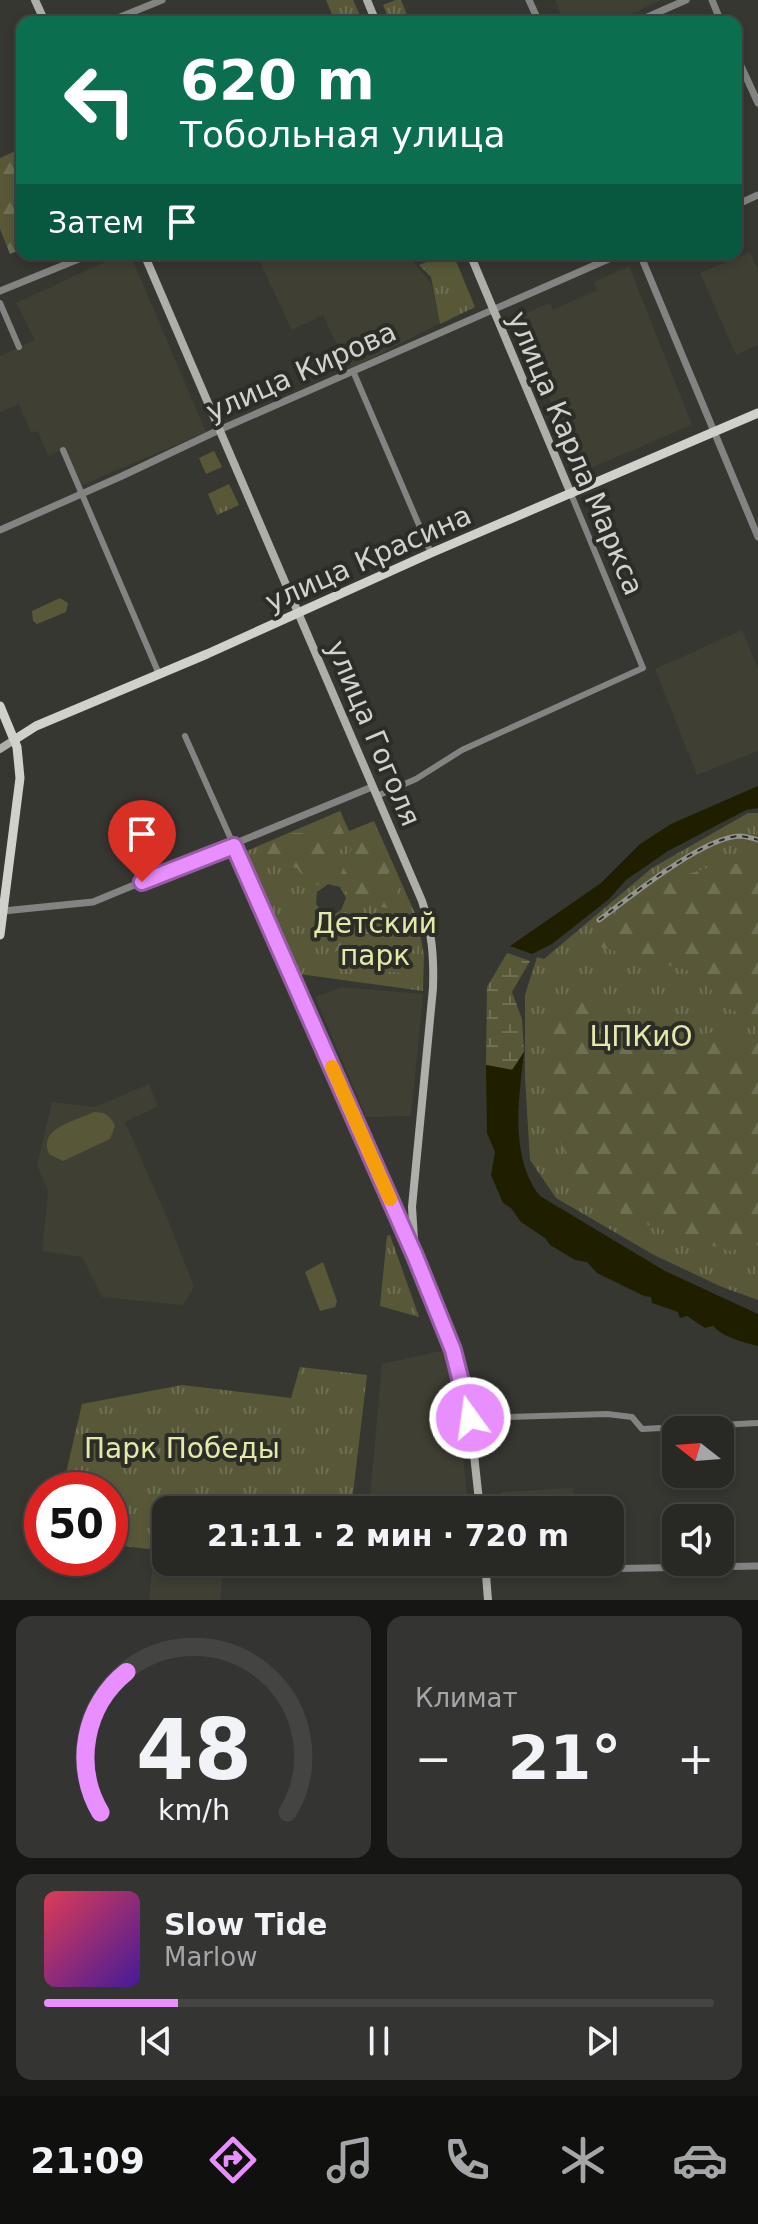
<!DOCTYPE html>
<html lang="ru">
<meta charset="utf-8">
<style>
:root{--surface:#282925;--page:#343532;--text:#f1f3f6;--muted:#a5a6a7;--line:#444542;--accent:#e88eff}
body{margin:0;font-family:"DejaVu Sans",sans-serif;background:var(--page);color:var(--text);height:100vh;display:flex;flex-direction:column;font-size:30px;white-space:nowrap}
*{box-sizing:border-box;margin:0}
p{font-size:26px;color:var(--muted)}
.icon{flex:none;width:44px;height:44px;fill:none;stroke:currentColor;stroke-width:2;stroke-linecap:round;stroke-linejoin:round}
.map{position:relative;height:1600px;overflow:hidden}
.panel{display:flex;flex-direction:column;gap:16px;padding:16px;background:#161714;flex:1}
.panel>*{flex:none}
.guide{position:absolute;left:16px;top:16px;width:726px;height:244px;border-radius:16px;box-shadow:0 4px 12px #0003,0 0 0 2px var(--line);background:#0b6e4f;color:#fff;overflow:hidden}
.needle{width:52px;rotate:287deg}
.buttons{position:absolute;left:662px;top:1416px;display:grid;gap:16px}
.buttons a{display:grid;place-items:center;width:72px;height:72px;border-radius:16px;background:var(--surface);box-shadow:0 4px 12px #0003,0 0 0 2px var(--line);font-size:40px}
.speed{position:absolute;left:24px;top:1472px;display:flex;gap:16px;font-size:40px;font-weight:700;text-align:center}
.speed>*{display:grid;place-content:center;width:104px;height:104px;border-radius:50%;background:var(--surface);box-shadow:0 4px 12px #0003,0 0 0 2px var(--line);line-height:1}
.speed .limit{border:12px solid #d22;background:#fff;color:#111}
.pin{position:absolute;display:grid;place-items:center;width:68px;height:68px;color:#fff;margin:-82px -34px;border-radius:50% 50% 50% 0;rotate:-45deg;box-shadow:0 0 8px #0007}
.pin .icon{rotate:45deg}
.me{position:absolute;width:88px;margin:-44px;rotate:346deg;stroke-linejoin:round;filter:drop-shadow(0 0 6px #0008)}
.turn{display:flex;align-items:center;gap:28px;height:168px;padding:0 32px;font-size:36px}
.turn .icon{width:104px;height:104px;stroke-width:2.5}
.turn b{display:block;font-size:56px;line-height:68px}
.then{display:flex;align-items:center;height:76px;padding:0 32px;background:#0003;gap:16px;font-size:30px}
.big{font-size:60px;font-weight:600;line-height:1.1}
.panel .widget{flex:1;display:flex;flex-direction:column;justify-content:center;gap:12px;min-width:0;padding:0 28px;border-radius:16px;background:var(--page)}
.panel .dial{align-items:center;gap:0}
.dial svg{height:208px;overflow:visible;fill:none;stroke:var(--line);stroke-width:7;stroke-linecap:round;text-anchor:middle}
.dial text{fill:var(--text);stroke:none}
.song{display:flex;align-items:center;gap:24px}
.cover{width:96px;height:96px;border-radius:12px;background:linear-gradient(135deg,hsl(350 70% 55%),hsl(260 70% 35%))}
.played{height:8px;border-radius:4px;background:linear-gradient(90deg,var(--accent) 20%,var(--line) 20%)}
.keys{display:flex;justify-content:space-around;direction:ltr}
.heat{display:flex;justify-content:space-between;align-items:center;font-size:44px;direction:ltr}
.panel .tiles{flex:1;display:grid;gap:16px;grid-template-columns:1fr 1fr}
.widget:last-child{grid-column:span 2}
.trip{position:absolute;left:152px;top:1496px;width:472px;height:80px;border-radius:16px;background:var(--surface);box-shadow:0 4px 12px #0003,0 0 0 2px var(--line);font-weight:600;line-height:80px;text-align:center}
.tabs{display:flex;height:128px;justify-content:space-around;align-items:center;background:#10100f;color:var(--muted)}
.tabs .icon{width:56px;height:56px}
.tabs .on{color:var(--accent)}
.tabs b{font-size:36px;color:var(--text)}
.map>svg:first-child{display:block}
</style>
<div class="map">
<svg width="758" height="1600" viewBox="0 0 758 1600">
<defs>
<pattern id="grass-tufts" width="24" height="20" patternUnits="userSpaceOnUse" patternTransform="scale(2)"><rect width="24" height="20" fill="#585839"/><path d="M3 7l-1-3M5 7V3M7 7l1-3M15 17l-1-3M17 17v-4M19 17l1-3" fill="none" stroke="#6f6f54"/></pattern>
<pattern id="forest-firs" width="22" height="20" patternUnits="userSpaceOnUse" patternTransform="scale(2)"><rect width="22" height="20" fill="#585839"/><path d="M5 1l3.5 6h-7zM16 11l3.5 6h-7z" fill="#6f6f54"/></pattern>
<pattern id="wetland-marsh" width="20" height="14" patternUnits="userSpaceOnUse" patternTransform="scale(2)"><rect width="20" height="14" fill="#585839"/><path d="M1 5h8M5 5V1M11 12h8M15 12V8" fill="none" stroke="#6f6f54"/></pattern>
</defs>
<rect width="100%" height="100%" fill="#363731"/>
<path fill="#3f3f33" d="M555,0H661L616,22H568L566,17L563,19Z
M750,252L758,270V345L736,355L700,273Z
M122,254H130L206,432L80,486L64,449L48,456L38,431L31,433L19,404L0,412V356L35,340L16,303Z
M256,254H411L415,264L431,283L440,323L349,370L323,315L292,330Z
M629,266L692,425L579,473L517,317L550,303L553,310L597,290L594,282Z
M742,630L758,669V751L697,775L655,669Z
M341,987L423,994L411,1116L366,1117L315,997Z
M149,1084L158,1106L125,1122L168,1220L194,1287L183,1305L102,1297L82,1257L42,1251L48,1190L37,1166L52,1102L95,1107Z
M445,1350L460,1419L468,1510H369L382,1364Z
M573,1488L574,1510H502L501,1492Z
M154,1552L166,1553V1562H224L220,1600H149Z"/>
<path fill="url(#grass-tufts)" fill-rule="evenodd" d="M326,0H353L363,22H335Z
M396,0H401L410,22H390L383,5Z
M447,254H453L475,307L440,324L431,277L419,265Z
M214,451L222,467L206,474L199,458Z
M229,484L239,505L217,515L208,494Z
M340,811L349,831L374,821L417,918L424,955L423,991L299,974L244,852ZM328,884L340,887L346,898L341,910L333,915L323,913L316,904L317,892Z
M748,813H758V1300L722,1287L654,1255L556,1198L530,1160L525,1078V995L537,957L544,959L652,868Z
M390,1235L419,1317L380,1306L387,1236Z
M300,1367L367,1375L351,1510H166V1551L122,1546L110,1551V1490H62L82,1404L182,1385L291,1398Z"/>
<path fill="url(#forest-firs)" d="M22,148V249L10,254L0,229V158Z
M333,819H337L346,838C342,850 331,861 331,873L316,886L302,875L297,868C282,867 273,859 259,854L268,843L282,841L293,833H304Z
M375,825L382,856L390,868L388,876L399,889L396,892L403,899L406,912L411,917L402,916C392,906 384,908 371,906C356,904 348,893 337,883L360,829Z
M726,862L758,867V1019L726,1008L698,973L585,943L660,883Z
M347,911H353L352,922L394,931L412,930L418,943L417,954C410,939 397,941 383,942L379,938L368,942L360,938L349,950L344,948L334,952L329,920Z
M573,998L686,1038L717,1031L758,1043V1245L729,1251L630,1219L578,1187L546,1107L550,1022Z"/>
<path fill="url(#wetland-marsh)" d="M507,953L530,961L512,992L522,1019L524,1052L513,1070L486,1065L487,987Z"/>
<path fill="#585839" d="M60,598L68,603L66,612L37,624L33,621L32,611Z
M360,946L406,950L405,973L358,969Z
M94,1112C105,1112 110,1115 115,1126L110,1139L63,1161L49,1154C37,1128 76,1121 94,1112Z
M323,1262L337,1301L335,1307L320,1311L305,1272Z"/>
<path fill="#1f1f00" d="M758,786V808L746,810L668,851L626,880L609,899L552,944L532,954L510,946L601,883L640,844L671,824Z
M524,1052C519,1097 509,1157 540,1196L665,1271L758,1314V1346C743,1342 724,1338 713,1326L705,1328L687,1316L680,1318L678,1312L652,1303L651,1297L644,1296L597,1273L587,1262L575,1260L550,1245L545,1238L521,1222L511,1208L503,1203L491,1175L495,1152L487,1133L486,1065L512,1070Z"/>
<g fill="none" stroke-linecap="round" stroke-linejoin="round">
<path stroke="#838481" stroke-width="6" d="M0,303L19,347
M353,371L431,553
M63,450L159,674
M185,736L234,846
M377,796L416,779L462,750L643,668L571,494
M470,1418L607,1414L632,1417L642,1429L758,1423"/>
<path stroke="#838481" stroke-width="7" d="M529,0L539,22
M712,0L721,22
M108,22L162,0
M636,22L686,0
M736,55L758,103
M736,205L758,195
M640,254L758,537
M0,291L91,254
M0,530L122,476L219,430L620,254
M234,846L413,1251
M3,911L93,902L372,787
M486,1571L758,1566"/>
<path stroke="#afafaa" stroke-width="8" d="M35,0L45,22
M367,0L376,22
M144,254L422,901C432,931 434,957 433,988L412,1207L415,1256L455,1358L470,1418L480,1510
M470,254L571,494
M0,749L14,740
M485,1562L488,1600"/>
<path stroke="#d0d1ca" stroke-width="9" d="M0,706L17,747L20,778L0,935
M14,740L36,726L207,654L431,553L758,413"/>
<defs>
<path id="rail" d="M599,920C630,897 702,838 739,836C745,836 752,838 758,840"/>
</defs>
<use href="#rail" stroke="#949490" stroke-width="5"/>
<use href="#rail" stroke="#2c2d27" stroke-width="2" stroke-dasharray="6" stroke-linecap="butt"/>
</g>
<g fill="none" stroke-linecap="round" stroke-linejoin="round">
<defs>
<path id="route" d="M142,882L234,846L415,1256L453,1350L470,1418"/>
</defs>
<use href="#route" stroke="#975ca6" stroke-width="20"/>
<use href="#route" stroke="#e88eff" stroke-width="14"/>
<path stroke="#f59e0b" stroke-width="14" d="M332,1067L390,1199"/>
</g>
<g text-anchor="middle" stroke-width="8" stroke-linejoin="round" paint-order="stroke">
<g font-size="28" fill="#d1d1ce" stroke="#2c2d27">
<text transform="translate(301 371) rotate(-24)" y="10">улица Кирова</text>
<text transform="translate(576 453) rotate(67)" y="10">улица Карла Маркса</text>
<text transform="translate(368 558) rotate(-24)" y="10">улица Красина</text>
<text transform="translate(374 733) rotate(67)" y="10">улица Гоголя</text>
</g>
<g font-size="28" fill="#e6e8aa" stroke="#2c2d27">
<text x="375" y="933">Детский<tspan x="375" dy="32">парк</tspan></text>
<text x="641" y="1046">ЦПКиО</text>
<text x="182" y="1458">Парк Победы</text>
</g>
</g>
</svg>
<div class="buttons">
<a><svg class="needle" viewBox="-14 -14 28 28"><path d="M0-13l5 13h-10z" fill="#e53935"/><path d="M0 13l5-13h-10z" fill="#a5a6a7"/></svg></a>
<a><svg class="icon" aria-label="sound" viewBox="0 0 24 24"><path d="M4 9h4l5-4v14l-5-4H4zM17 9q2 3 0 6"/></svg></a>
</div>
<div class="speed"><div class="limit">50</div></div>
<div class="pin" style="left:142px;top:882px;background:#d93025"><svg class="icon" aria-label="arrive" viewBox="0 0 24 24"><path d="M6 21V4h12l-3 4 3 4H6"/></svg></div>
<svg class="me" style="left:470px;top:1418px" viewBox="-20 -20 40 40"><circle r="17" fill="#e88eff" stroke="#fff" stroke-width="3"/><path d="M0-11L8 9 0 5-8 9z" fill="#fff"/></svg>
<div class="trip">21:11 · 2 мин · 720 m</div>
<div class="guide">
<div class="turn"><svg class="icon" aria-label="left" viewBox="0 0 24 24"><path d="M17 20v-9H6M10 6l-5 5 5 5"/></svg><div><b>620 m</b>Тобольная улица</div></div>
<div class="then">Затем<svg class="icon" aria-label="arrive" viewBox="0 0 24 24"><path d="M6 21V4h12l-3 4 3 4H6"/></svg></div>
</div>
</div>
<section class="panel">
<div class="tiles">
<div class="widget dial"><svg viewBox="0 0 100 80">
<path d="M14 69A42 42 0 1 1 86 69"/>
<path d="M14 69A42 42 0 0 1 24 15" stroke="#e88eff"/>
<text x="50" y="56" font-size="32" font-weight="700">48</text>
<text x="50" y="72" font-size="11">km/h</text>
</svg></div>
<div class="widget"><p>Климат</p>
<div class="heat"><a>−</a><b class="big">21°</b><a>+</a></div>
</div>
<div class="widget">
<div class="song"><i class="cover"></i><div><b>Slow Tide</b><p>Marlow</p></div></div>
<div class="played"></div>
<div class="keys"><svg class="icon" aria-label="previous" viewBox="0 0 24 24"><path d="M18 5L8 12l10 7zM5 5v14"/></svg><svg class="icon" aria-label="pause" viewBox="0 0 24 24"><path d="M8 5v14M16 5v14"/></svg><svg class="icon" aria-label="next" viewBox="0 0 24 24"><path d="M6 5l10 7-10 7zM19 5v14"/></svg></div>
</div>
</div>
</section>
<nav class="tabs">
<b>21:09</b>
<svg class="icon on" aria-label="directions" viewBox="0 0 24 24"><path d="M12 3l9 9-9 9-9-9zM9 14v-3h6M13 9l2 2-2 2"/></svg>
<svg class="icon" aria-label="music" viewBox="0 0 24 24"><path d="M9 18V5l10-2v13"/><circle cx="6" cy="18" r="3"/><circle cx="16" cy="16" r="3"/></svg>
<svg class="icon" aria-label="phone" viewBox="0 0 24 24"><path d="M5 4h4l2 5-3 2q2 4 5 5l2-3 5 2v4C11 20 4 13 5 4z"/></svg>
<svg class="icon" aria-label="climate" viewBox="0 0 24 24"><path d="M12 3v18M4 7l16 10M4 17L20 7"/></svg>
<svg class="icon" aria-label="car" viewBox="0 0 24 24"><path d="M5 17H2v-5l4-1 3-4h7l3 4 3 1v5h-3M9 17h6M6 11h13"/><circle cx="7" cy="17" r="2"/><circle cx="17" cy="17" r="2"/></svg>
</nav>
